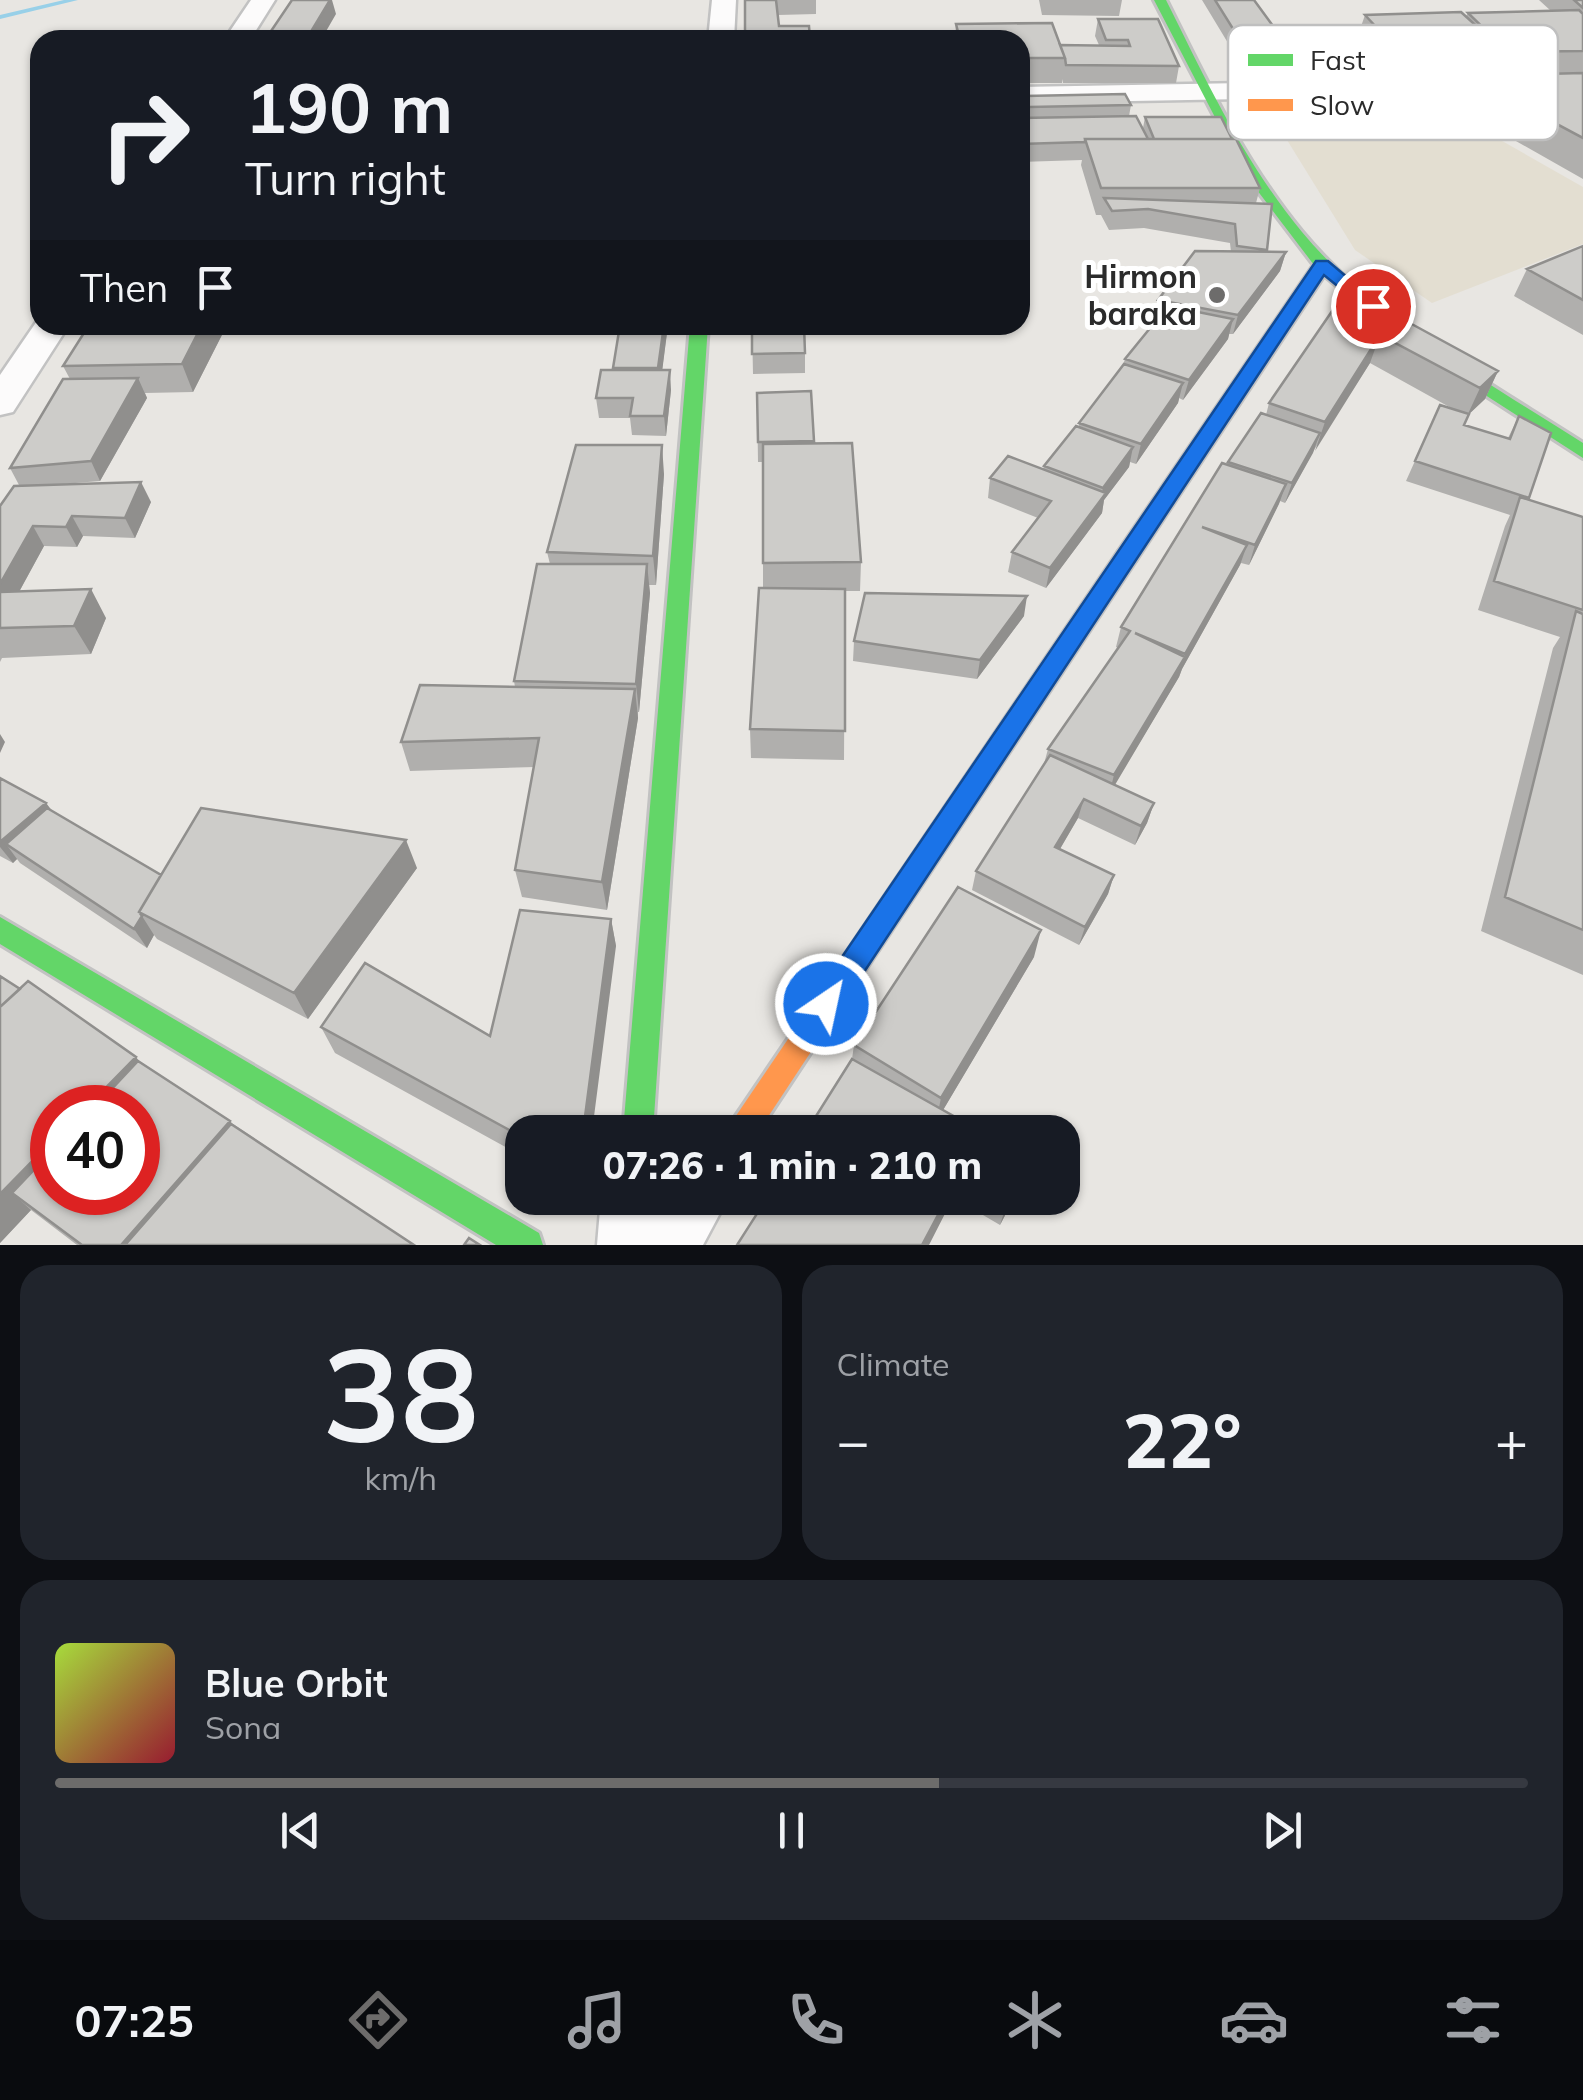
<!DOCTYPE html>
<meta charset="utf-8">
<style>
:root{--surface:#171b24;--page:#20242c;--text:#f1f3f6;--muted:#9ea1a6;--line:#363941;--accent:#6d6c6b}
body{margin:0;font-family:Mulish,sans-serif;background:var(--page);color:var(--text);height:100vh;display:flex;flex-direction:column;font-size:38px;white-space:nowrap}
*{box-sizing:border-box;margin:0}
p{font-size:32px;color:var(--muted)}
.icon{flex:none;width:55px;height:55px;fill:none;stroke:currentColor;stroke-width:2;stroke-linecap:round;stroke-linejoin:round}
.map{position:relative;height:1245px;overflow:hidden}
.sheet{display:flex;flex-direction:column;gap:20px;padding:20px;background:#0d0f14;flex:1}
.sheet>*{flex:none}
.top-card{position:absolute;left:30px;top:30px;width:1000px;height:305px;border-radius:30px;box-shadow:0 2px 8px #0004;background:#171b24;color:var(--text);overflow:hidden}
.speed{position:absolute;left:30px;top:1085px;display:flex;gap:20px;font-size:50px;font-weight:700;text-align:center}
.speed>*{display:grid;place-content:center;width:130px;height:130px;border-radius:50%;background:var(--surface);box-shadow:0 2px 8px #0004;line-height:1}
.speed .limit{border:15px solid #d22;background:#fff;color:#111}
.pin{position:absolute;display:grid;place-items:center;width:85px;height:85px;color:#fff;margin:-42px;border:5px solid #fff;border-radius:50%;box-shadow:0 2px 10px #0007}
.me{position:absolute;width:110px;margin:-55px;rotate:34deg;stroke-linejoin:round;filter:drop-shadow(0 0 8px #0008)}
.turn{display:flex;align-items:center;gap:35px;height:210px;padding:0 50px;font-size:45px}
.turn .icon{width:130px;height:130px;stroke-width:2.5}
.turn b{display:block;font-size:70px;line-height:85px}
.then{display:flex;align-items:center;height:95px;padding:0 50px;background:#0003;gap:20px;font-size:38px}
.big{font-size:75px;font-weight:800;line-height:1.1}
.sheet .tile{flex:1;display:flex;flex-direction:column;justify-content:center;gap:15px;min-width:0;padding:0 35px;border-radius:30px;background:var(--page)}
.sheet .dial{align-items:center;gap:0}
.dial b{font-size:130px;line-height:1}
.song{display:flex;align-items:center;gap:30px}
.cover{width:120px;height:120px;border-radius:15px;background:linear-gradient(135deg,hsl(80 70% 55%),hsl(350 70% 35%))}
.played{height:10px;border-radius:5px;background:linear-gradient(90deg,var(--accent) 60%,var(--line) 60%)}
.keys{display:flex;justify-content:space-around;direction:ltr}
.heat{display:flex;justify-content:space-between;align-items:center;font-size:55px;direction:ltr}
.sheet .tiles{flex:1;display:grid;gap:20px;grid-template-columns:1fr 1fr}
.tile:last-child{grid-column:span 2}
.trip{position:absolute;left:505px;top:1115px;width:575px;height:100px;border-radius:30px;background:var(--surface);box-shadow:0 2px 8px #0004;font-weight:800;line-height:100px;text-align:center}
.tabs{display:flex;height:160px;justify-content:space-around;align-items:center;background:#090b0e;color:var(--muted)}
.tabs .icon{width:70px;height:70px}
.tabs .current{color:var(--accent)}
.tabs b{font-size:45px;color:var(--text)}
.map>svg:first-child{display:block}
</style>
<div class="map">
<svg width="1583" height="1245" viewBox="0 0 1583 1245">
<rect width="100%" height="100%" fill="#e8e6e2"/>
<path fill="#e3ded1" d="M1444,108L1583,187V244L1432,303L1355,250L1269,111Z"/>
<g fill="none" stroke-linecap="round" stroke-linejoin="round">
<path fill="#98d0e8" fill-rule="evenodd" d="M64,0H78L0,19V15Z"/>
<defs>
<path id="street" d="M251,0H275L250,40H224Z
M712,0H736L734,40H708Z
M1583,77V93L1020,103V87Z
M39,318L40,325H69L13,412L0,415V375Z
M601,1198H728L703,1245H597Z"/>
<path id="fast" d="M1154,0H1166C1206,80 1244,162 1302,232C1377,322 1485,380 1583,443V458L1409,346L1324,275L1135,561H1119L1116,556L1119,551L1314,265L1244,173Z
M690,325H708L653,1132H623Z
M0,917L539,1233L543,1245H496L0,944Z"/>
<path id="slow" d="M1127,549L1138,556L1135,561L758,1132H725L1119,551Z"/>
</defs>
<use href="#street" stroke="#c2c2c2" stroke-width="5"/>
<use href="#fast" stroke="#c2c2c2" stroke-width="6"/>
<use href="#slow" stroke="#c2c2c2" stroke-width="6"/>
<use href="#street" fill="#fcfbfb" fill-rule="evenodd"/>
<use href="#fast" fill="#63d668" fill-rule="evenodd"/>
<use href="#slow" fill="#ff974d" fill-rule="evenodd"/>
</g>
<path fill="#b0afad" d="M745,0H816V14L778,15L779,26L745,40Z
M1039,0H1122L1119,16L1042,15Z
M1202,0H1254L1300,63L1295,80L1251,81Z
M1539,0H1583V179L1456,107L1466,78L1395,80L1357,38L1365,15L1466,16L1468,13L1551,11Z
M1098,19L1179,66L1176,83H1063L1062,79V83H1020V40H955L956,24L1060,45H1099L1095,36Z
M1025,96L1131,105L1129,116L1143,128L1145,117L1232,139L1260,188L1256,203L1272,204L1266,252H1286L1280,271L1233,334H1229L1228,339L1183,400L1179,398L1178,403L1136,464L1130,462L1129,467L1104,500L1102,513L1046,588L1008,572L1012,552L1038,518L988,498L990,478L1043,469L1044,466L1079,427V423L1123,365L1125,359L1156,320L1154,319L1158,300L1231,252L1230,243L1144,228L1109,230L1101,215H1096L1081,165L1082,160L1020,162V118H1024L1022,114Z
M1583,246V335L1514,296L1527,269Z
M1339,301L1498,371L1485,399L1468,415L1464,425L1508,438L1519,416L1551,433L1528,500L1583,517V975L1481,931L1553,648L1560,637L1478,610L1505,526L1510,515L1406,481L1440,405L1453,409L1370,363L1314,450L1285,503L1280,501L1249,565L1241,563L1182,669L1179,677L1114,785L1154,803L1147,823L1135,845L1078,818L1060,849L1114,875L1108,894L1079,945L972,890L976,871L1044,764L1048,749L1118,648L1116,647L1121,627L1228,462L1266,415L1269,403Z
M89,325H227L193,392L145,393L147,398L100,481L63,484L151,502L135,538L83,536L77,547L44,546L19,592L106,618L91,654L2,658L0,662V506L19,485L10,468L70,379L63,366Z
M582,325H668L662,370L671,390L666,436L632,435L630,418H599L596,398L613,370L620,329H582Z
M752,325L805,353V373L753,374Z
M811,391L814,443L861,562L860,591H845L844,760L751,758L750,729L763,588V462H758L757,393Z
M664,474L656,585H649L650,593L639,712H638V718L607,910L522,897L515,870L534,767L410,771L401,742L515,687L514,681L550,564L547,552Z
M1024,616L977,679L853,661L854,641Z
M0,778L46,803L53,812L161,875L417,868L308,1019L157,939L154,935L147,948L20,863L17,859L13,863L0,856Z
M611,919L616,946L522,1132V1156L335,1053L321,1027L490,1036Z
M1034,957L943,1110L852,1059L854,1045Z
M20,989L139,1061L414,1245H77L31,1210L0,1243Z
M954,1198H1014L1000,1225Z"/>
<path fill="#908f8d" d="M330,0H332L336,14L321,40H306Z
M1286,252L1280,271L1233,334L1238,315Z
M1233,319L1228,339L1183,400L1189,380Z
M202,325H227L193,392L182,364Z
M664,325H668L660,388L658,368Z
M1380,335L1370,363L1315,451L1325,422Z
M670,370L671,390L666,436L664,416Z
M1498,371L1485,399L1467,416L1480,388Z
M138,378L147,398L100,481L91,461Z
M1183,383L1178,403L1136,464L1141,444Z
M1320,433L1313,453L1285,503L1292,483Z
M662,445L664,474L656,585L653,556Z
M1133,447L1129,467L1104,500L1102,513L1046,588L1050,568L1100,501L1103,488Z
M141,482L151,502L135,538L125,518Z
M1286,484L1279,504L1249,565L1255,545Z
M72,516L83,536L77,547L66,527Z
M33,526L44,546L8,612L0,599V584Z
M1247,545L1240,565L1182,669L1179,677L1109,795L1114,775L1183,662L1185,654Z
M647,564L650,593L639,712L636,684Z
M91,589L106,618L91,654L74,626Z
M1027,596L1024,616L977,679L980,660Z
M635,689L638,718L607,910L602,882Z
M0,734L5,742L0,753Z
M1084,799L1078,818L1050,866L1055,847Z
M46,803L60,822L6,844L17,859L13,863L0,847V842Z
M1154,803L1147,823L1135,845L1141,826Z
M406,840L417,868L308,1019L294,993Z
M1114,875L1108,894L1079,945L1085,927Z
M142,916L154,935L147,948L134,929Z
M611,919L616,946L592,1132H583Z
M1041,930L1034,957L936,1122L941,1098Z
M136,1057L155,1082L131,1108H86Z
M230,1121L247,1145L161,1245H121Z
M52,1141V1188L12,1193L31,1210L0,1243V1194Z
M947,1198H953L929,1245H922Z
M1010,1198H1014L1000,1225L1007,1203Z"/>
<path fill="#cdccc9" stroke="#908f8d" stroke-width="2.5" d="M292,0H330L306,40H265Z
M745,0H776L779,26H809L810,40H745Z
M1215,0H1254L1300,63L1255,64Z
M1574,0H1583V8Z
M1579,10L1583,14V51L1508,52L1468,13Z
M1461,12L1505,52L1403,56L1365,15Z
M1098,19H1158L1179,66L1066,65L1065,58L1060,45L1130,46L1128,40H1106Z
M1052,23L1065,58H1020V40H960L956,24Z
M1583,73V138L1467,76Z
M1125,94L1131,105L1029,107L1025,96Z
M1136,116L1148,139H1085V142L1020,144V118Z
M1145,117H1221L1232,139H1154Z
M1085,139H1236L1260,188H1101Z
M1104,198L1272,204L1267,250L1237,246L1235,224L1148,209L1112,211Z
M1583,246V300L1527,269Z
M1195,251L1286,252L1238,315L1158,300Z
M1362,297L1498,371L1480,388L1380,335L1325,422L1269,403L1339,301Z
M1168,306L1233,319L1189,380L1125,359Z
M89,325H202L182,364L63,366Z
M620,325H664L658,368H613Z
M752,325H804L805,353L752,354Z
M1124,364L1183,383L1141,444L1079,423Z
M601,370H670L664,416H630L633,398H596Z
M138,378L91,461L10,468L63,379Z
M811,391L814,441L758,442L757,393Z
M1440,405L1469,414L1464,425L1510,439L1519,416L1551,433L1529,498L1415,461Z
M1261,413L1320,433L1292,483L1228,462Z
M1076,426L1133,447L1103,488L1044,466Z
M852,443L861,562L763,563V444Z
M576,445H662L653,556L547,552Z
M1008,456L1106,493L1050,568L1012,552L1051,501L990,478Z
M1222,463L1286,484L1255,545L1202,527L1247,545L1185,654L1135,633L1185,657L1114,775L1048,749L1130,631L1121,627Z
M141,482L125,518L72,516L66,527L33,526L0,584V506L14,486Z
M1520,497L1583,517V610L1494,581Z
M537,564H647L636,684L514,681Z
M759,588L845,589V731L750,729Z
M91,589L74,626L0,628V592Z
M865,593L1027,596L980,660L854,641Z
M1576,611L1583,614V930L1505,897Z
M420,685L635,689L602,882L515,870L539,738L401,742Z
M1050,755L1154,803L1141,826L1084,799L1055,847L1114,875L1085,927L976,871Z
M0,778L46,803L0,842Z
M47,808L161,875L139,912L142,916L134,929L6,844Z
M201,808L406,840L294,993L139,912Z
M958,887L1041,930L941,1098L854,1045Z
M520,910L611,919L583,1132H522V1137L321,1027L365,963L490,1036Z
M0,976L20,989L0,1007Z
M28,981L136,1057L86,1108H52V1141L0,1194V1007Z
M852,1059L982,1132H806Z
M138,1061L230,1121L121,1245H82L12,1193L52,1151V1192H138V1108H94Z
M231,1124L414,1245H125Z
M767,1198H947L922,1245H737Z
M998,1198H1010L1007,1203Z
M469,1238L480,1245H464Z"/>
<path fill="#1a73e8" stroke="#114b97" stroke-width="2.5" d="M1316,261H1328L1381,306L1367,310L1324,275L837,1013L826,1017L816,1013L812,1004L816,995Z"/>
<circle fill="#6d6c6b" stroke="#fff" stroke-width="4" cx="1217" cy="295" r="10"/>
<g text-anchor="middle" stroke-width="10" stroke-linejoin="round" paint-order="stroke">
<g font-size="32" font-weight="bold" fill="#2b2b2b" stroke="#fff" text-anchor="end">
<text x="1197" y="288">Hirmon<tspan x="1197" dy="37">baraka</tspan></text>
</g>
</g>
<rect x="1228" y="25" width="330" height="115" rx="15" fill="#fff" stroke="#bfbfbf" stroke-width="2.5"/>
<rect x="1248" y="54" width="45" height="12" fill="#63d668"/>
<rect x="1248" y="99" width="45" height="12" fill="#ff974d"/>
<g font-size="28" fill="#2b2b2b">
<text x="1310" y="70">Fast</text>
<text x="1310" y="115">Slow</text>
</g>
</svg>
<div class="speed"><div class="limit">40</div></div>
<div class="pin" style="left:1373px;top:306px;background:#d93025"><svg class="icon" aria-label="arrive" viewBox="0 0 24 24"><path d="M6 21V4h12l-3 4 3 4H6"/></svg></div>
<svg class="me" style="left:826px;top:1004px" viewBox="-20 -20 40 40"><circle r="17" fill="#1a73e8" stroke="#fff" stroke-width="3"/><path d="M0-11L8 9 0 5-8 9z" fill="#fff"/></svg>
<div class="trip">07:26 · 1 min · 210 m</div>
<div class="top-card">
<div class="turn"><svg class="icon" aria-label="right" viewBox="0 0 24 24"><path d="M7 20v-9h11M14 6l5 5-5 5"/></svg><div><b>190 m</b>Turn right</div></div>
<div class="then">Then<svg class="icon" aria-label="arrive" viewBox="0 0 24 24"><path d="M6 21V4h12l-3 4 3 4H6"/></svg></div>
</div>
</div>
<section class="sheet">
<div class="tiles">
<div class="tile dial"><b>38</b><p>km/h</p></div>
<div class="tile"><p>Climate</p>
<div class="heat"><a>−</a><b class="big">22°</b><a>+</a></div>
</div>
<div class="tile">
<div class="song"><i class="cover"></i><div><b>Blue Orbit</b><p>Sona</p></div></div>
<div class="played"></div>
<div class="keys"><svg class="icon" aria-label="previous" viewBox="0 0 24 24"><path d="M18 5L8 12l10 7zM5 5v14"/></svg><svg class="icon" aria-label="pause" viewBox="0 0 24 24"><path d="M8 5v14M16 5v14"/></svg><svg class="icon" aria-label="next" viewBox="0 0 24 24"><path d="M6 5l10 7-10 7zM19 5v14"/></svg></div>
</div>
</div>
</section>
<nav class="tabs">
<b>07:25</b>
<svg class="icon current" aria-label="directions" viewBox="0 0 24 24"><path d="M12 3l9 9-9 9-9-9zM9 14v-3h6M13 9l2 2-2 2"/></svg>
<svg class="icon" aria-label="music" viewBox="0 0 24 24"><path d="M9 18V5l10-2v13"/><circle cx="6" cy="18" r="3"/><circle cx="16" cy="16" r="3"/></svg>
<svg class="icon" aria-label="phone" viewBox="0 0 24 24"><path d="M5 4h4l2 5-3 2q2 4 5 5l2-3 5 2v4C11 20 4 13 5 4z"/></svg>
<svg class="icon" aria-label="climate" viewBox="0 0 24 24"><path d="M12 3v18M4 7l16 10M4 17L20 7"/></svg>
<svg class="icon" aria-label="car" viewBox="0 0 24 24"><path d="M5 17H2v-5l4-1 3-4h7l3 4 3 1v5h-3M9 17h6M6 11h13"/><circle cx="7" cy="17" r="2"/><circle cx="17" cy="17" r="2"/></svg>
<svg class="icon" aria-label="filters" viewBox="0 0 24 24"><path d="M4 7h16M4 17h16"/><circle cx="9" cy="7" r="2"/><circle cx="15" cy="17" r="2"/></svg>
</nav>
